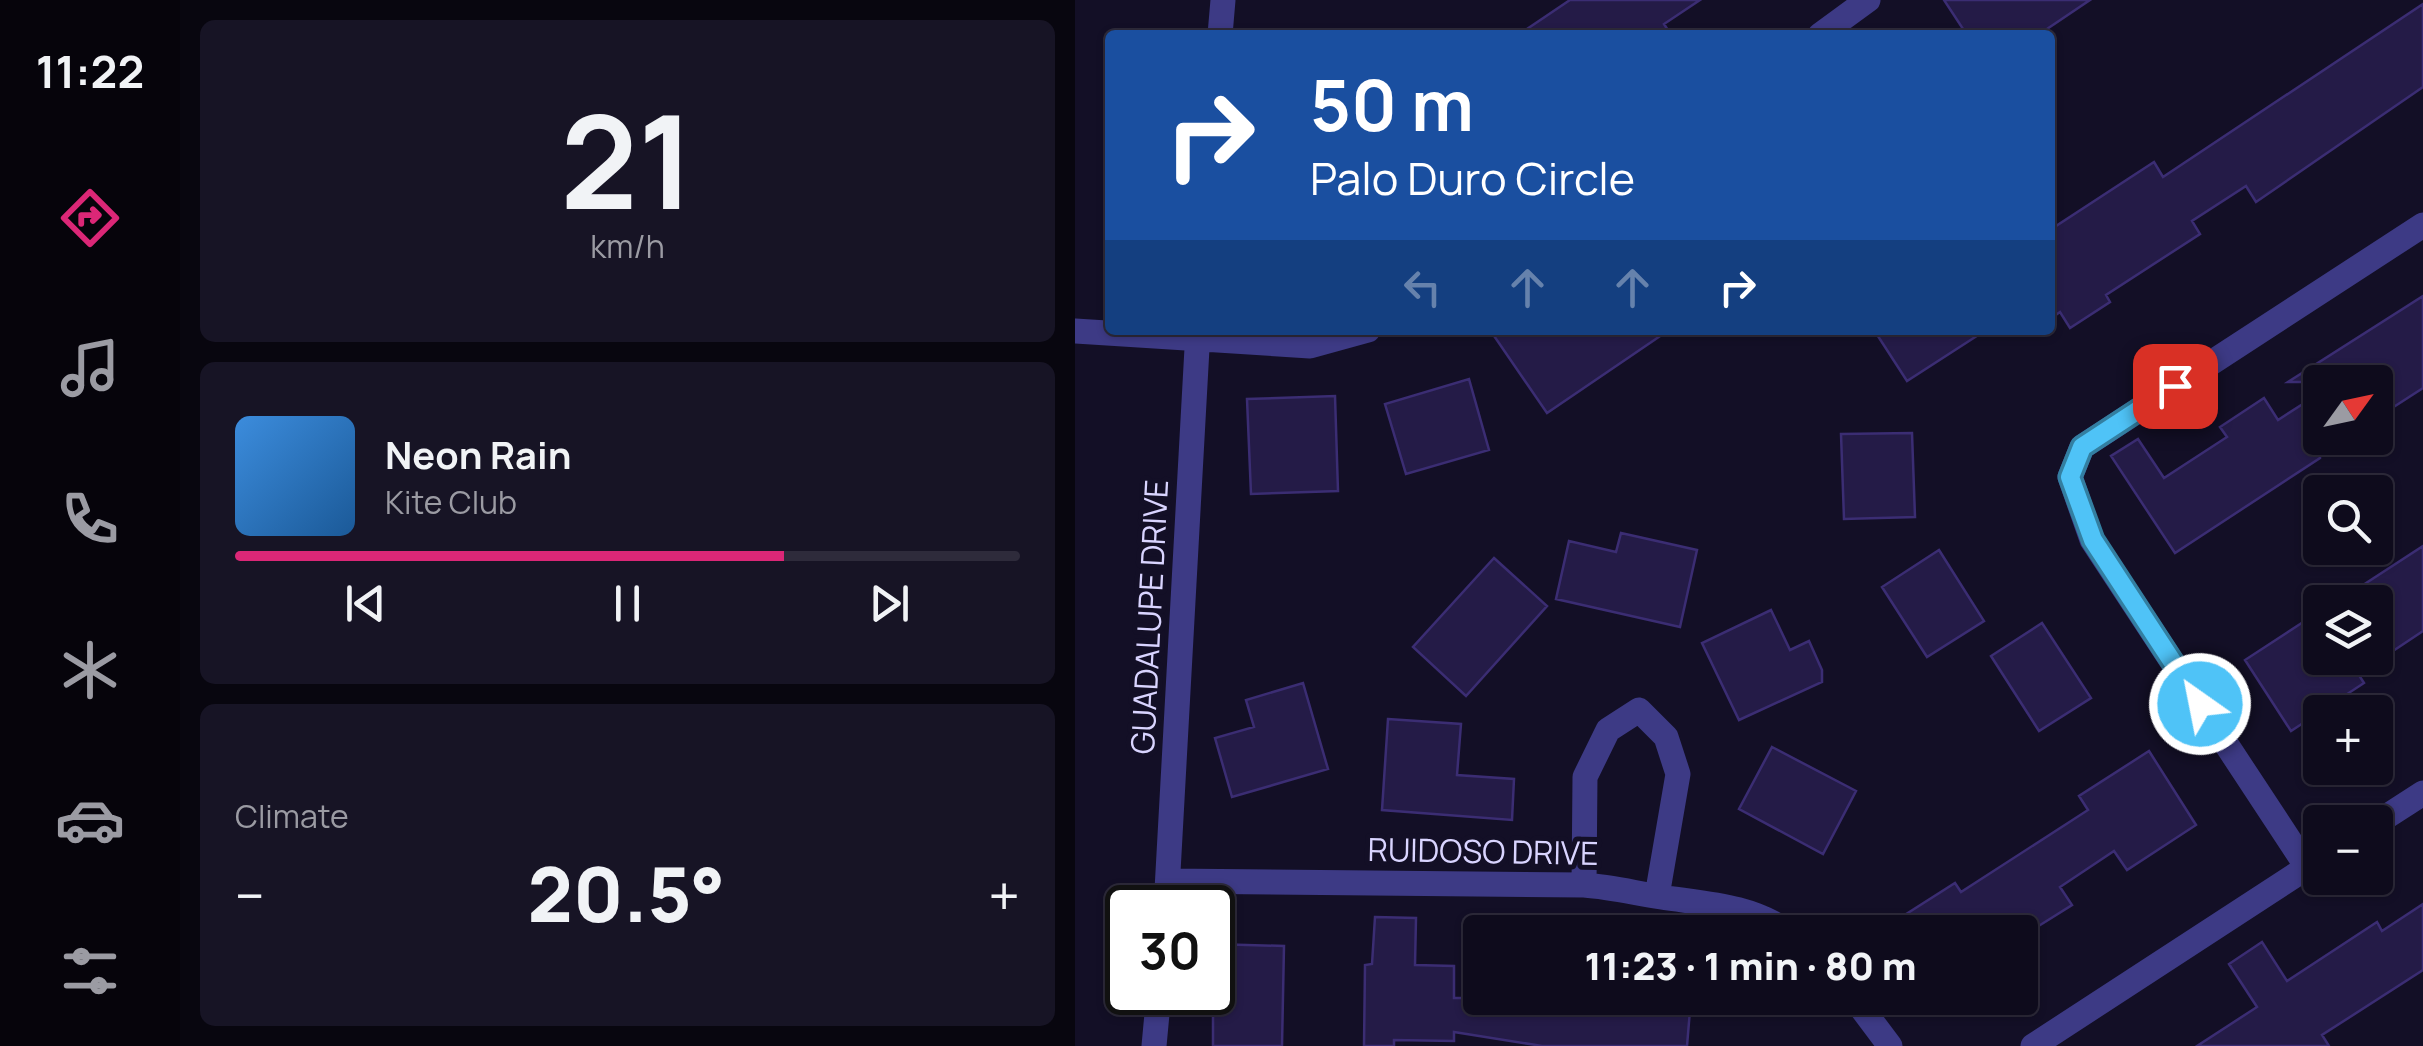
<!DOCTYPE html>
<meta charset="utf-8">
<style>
:root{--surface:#0e0b1c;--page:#171425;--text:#f1f3f6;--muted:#9b9ba3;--line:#2e2b3b;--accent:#db2777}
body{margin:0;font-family:Manrope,sans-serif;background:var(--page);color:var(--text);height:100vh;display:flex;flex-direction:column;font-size:38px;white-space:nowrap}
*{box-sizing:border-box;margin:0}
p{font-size:32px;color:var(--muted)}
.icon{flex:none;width:55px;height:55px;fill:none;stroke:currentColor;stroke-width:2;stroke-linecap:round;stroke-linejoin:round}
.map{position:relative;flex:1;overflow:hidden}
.drawer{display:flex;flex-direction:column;gap:20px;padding:20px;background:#08060f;width:895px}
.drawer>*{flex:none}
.guide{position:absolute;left:30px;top:30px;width:950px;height:305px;border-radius:10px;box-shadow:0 2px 8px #0004,0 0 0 2px var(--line);background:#1a4fa0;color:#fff;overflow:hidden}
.needle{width:65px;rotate:57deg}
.buttons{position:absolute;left:1228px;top:365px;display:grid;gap:20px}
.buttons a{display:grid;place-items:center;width:90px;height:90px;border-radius:10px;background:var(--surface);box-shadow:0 2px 8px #0004,0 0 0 2px var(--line);font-size:50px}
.speed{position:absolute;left:30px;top:885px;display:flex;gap:20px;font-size:50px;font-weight:700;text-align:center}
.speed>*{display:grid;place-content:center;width:130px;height:130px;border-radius:50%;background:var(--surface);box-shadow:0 2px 8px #0004,0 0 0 2px var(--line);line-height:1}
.speed .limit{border:5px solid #111;border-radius:15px;background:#fff;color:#111}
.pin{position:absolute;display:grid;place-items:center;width:85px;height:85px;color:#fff;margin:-42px;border-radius:20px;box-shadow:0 5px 15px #0006}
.me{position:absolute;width:110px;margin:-55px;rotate:327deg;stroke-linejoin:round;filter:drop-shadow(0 0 8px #0008)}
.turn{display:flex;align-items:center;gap:35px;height:210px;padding:0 40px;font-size:45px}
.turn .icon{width:130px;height:130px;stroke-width:2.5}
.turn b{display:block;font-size:70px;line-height:85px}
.lanes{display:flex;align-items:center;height:95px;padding:0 40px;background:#0003;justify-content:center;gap:50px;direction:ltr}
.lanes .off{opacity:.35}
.big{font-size:75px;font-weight:800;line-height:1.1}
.drawer .widget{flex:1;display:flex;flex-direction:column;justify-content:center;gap:15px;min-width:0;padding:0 35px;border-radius:15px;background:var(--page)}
.drawer .dial{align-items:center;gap:0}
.dial b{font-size:130px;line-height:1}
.song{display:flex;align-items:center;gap:30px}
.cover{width:120px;height:120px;border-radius:15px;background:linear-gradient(135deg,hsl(210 70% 55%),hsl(210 70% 35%))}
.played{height:10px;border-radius:5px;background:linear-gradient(90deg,var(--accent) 70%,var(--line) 70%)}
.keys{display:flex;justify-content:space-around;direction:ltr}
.heat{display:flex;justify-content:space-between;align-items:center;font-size:55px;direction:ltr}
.trip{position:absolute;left:388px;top:915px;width:575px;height:100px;border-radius:10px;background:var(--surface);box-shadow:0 2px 8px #0004,0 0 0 2px var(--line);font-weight:800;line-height:100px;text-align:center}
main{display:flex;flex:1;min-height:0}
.dock{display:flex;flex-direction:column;width:180px;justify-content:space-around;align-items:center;background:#06040b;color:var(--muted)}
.dock .icon{width:70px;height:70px}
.dock .current{color:var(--accent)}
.dock b{font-size:45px;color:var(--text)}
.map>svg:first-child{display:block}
</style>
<main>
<nav class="dock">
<b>11:22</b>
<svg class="icon current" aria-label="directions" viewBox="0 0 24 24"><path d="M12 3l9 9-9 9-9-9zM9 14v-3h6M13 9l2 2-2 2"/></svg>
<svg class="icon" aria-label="music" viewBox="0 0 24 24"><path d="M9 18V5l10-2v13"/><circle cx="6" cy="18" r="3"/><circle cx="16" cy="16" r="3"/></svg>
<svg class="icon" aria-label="phone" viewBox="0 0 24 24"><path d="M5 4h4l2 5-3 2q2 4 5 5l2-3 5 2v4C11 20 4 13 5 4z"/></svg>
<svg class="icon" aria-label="climate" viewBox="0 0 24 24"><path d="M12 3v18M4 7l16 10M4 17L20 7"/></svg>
<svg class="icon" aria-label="car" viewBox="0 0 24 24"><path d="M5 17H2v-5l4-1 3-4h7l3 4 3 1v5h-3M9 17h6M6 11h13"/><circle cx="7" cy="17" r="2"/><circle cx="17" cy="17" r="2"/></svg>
<svg class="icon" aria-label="filters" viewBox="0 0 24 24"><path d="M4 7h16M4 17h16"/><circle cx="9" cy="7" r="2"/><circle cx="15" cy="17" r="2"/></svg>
</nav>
<section class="drawer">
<div class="widget dial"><b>21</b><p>km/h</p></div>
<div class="widget">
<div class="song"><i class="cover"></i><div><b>Neon Rain</b><p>Kite Club</p></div></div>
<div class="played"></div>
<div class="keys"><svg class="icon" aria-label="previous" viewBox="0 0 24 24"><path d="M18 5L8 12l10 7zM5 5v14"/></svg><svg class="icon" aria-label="pause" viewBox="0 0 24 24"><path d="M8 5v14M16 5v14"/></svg><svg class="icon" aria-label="next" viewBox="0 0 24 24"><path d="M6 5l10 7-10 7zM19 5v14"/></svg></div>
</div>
<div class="widget"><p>Climate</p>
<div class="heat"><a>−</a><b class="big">20.5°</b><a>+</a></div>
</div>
</section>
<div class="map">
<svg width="1348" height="1046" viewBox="0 0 1348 1046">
<rect width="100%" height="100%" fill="#130f26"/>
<path fill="#241b47" stroke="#3b2d73" stroke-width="2.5" d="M495,0H625L589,24L596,35H443Z
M869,0H1015L963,35H892Z
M1348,4V87L1181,202L1171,186L1117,221L1125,234L1031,295L1035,302L995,328L985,312L975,319V230L1079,162L1088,177Z
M1348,296V388L1300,419V382H1213Z
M415,330H594L472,413Z
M799,330H911L832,381Z
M394,379L414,450L331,474L310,404Z
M1245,393V458L1100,553L1036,456L1063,439L1089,478L1152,437L1145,427L1189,398L1203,420Z
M260,396L263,491L176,494L172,399Z
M837,433L840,517L769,519L766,434Z
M546,533L622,550L605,627L481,599L494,541L541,552Z
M1348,546V631L1300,663V602H1262Z
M864,550L909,621L852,657L807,587Z
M419,558L472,606L391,696L338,647Z
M696,610L715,650L734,641L747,670V682L664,720L627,643Z
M1245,611V658H1273L1289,683L1216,731L1170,660Z
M967,623L1016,698L964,731L916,656Z
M228,683L253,769L157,797L140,738L179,727L171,700Z
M313,719L386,724L382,775L439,779L437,820L307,810Z
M697,747L781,791L748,854L664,809Z
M1074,751L1121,825L1052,870L1039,851L985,887L997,905L954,932H803L880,883L886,892L1013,810L1004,796Z
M1348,904V970L1247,1035L1254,1046H1122L1182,1007L1154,964L1187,942L1212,981L1302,922L1307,931Z
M300,917L341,918L340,965L379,966V998H489L527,1003V998H616L612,1046H467L379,1032V1041L319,1040V1046H289L290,965L297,964Z
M138,944L209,946L207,1046H138Z"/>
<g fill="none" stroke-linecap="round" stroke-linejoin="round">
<path stroke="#3d3a85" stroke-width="25" d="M145,35L148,0
M745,35L793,0
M0,331L235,346L293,330
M1300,824L1348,793
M1232,867L1017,540L995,477L1007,447L1348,225
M93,881L509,885C536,887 560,893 586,897C631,904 674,905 713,932
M509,885L510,777L533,730L564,710L591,737L603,774L582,896
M91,908L123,330
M779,998L815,1046
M79,1046L84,992
M958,1046L1245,859"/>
</g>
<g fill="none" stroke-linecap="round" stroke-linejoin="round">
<defs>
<path id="route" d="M1100,386L1007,447L995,477L1018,540L1125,704"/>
</defs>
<use href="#route" stroke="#337fa1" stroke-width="25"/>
<use href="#route" stroke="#4fc3f7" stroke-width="18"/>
</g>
<g text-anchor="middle" stroke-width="10" stroke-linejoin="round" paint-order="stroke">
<g font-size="32" fill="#d9d4ff" stroke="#130f26">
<text transform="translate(75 617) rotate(-87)" y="11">GUADALUPE DRIVE</text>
<text transform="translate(408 852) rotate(1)" y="11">RUIDOSO DRIVE</text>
</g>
</g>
</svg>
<div class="buttons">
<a><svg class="needle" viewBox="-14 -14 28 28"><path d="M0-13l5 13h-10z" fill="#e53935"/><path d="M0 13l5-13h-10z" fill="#9b9ba3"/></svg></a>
<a><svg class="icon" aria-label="search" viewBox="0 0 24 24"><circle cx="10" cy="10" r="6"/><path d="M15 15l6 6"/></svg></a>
<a><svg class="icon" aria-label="layers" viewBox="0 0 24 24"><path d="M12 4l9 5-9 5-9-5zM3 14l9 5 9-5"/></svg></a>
<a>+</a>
<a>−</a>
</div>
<div class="speed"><div class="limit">30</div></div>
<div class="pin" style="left:1100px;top:386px;background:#d93025"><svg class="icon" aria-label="arrive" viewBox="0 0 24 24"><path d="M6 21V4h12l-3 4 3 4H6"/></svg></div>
<svg class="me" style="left:1125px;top:704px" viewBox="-20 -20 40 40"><circle r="17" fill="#4fc3f7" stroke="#fff" stroke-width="3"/><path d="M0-11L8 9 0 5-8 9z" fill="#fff"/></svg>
<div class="trip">11:23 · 1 min · 80 m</div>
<div class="guide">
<div class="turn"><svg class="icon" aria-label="right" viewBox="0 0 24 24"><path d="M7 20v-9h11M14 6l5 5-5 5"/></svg><div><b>50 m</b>Palo Duro Circle</div></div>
<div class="lanes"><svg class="icon off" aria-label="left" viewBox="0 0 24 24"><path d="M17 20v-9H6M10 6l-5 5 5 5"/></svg><svg class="icon off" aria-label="ahead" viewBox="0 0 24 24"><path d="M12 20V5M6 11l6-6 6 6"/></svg><svg class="icon off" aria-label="ahead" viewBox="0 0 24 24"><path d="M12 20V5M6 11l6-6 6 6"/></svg><svg class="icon" aria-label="right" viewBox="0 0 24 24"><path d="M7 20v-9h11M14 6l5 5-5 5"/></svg></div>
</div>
</div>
</main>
